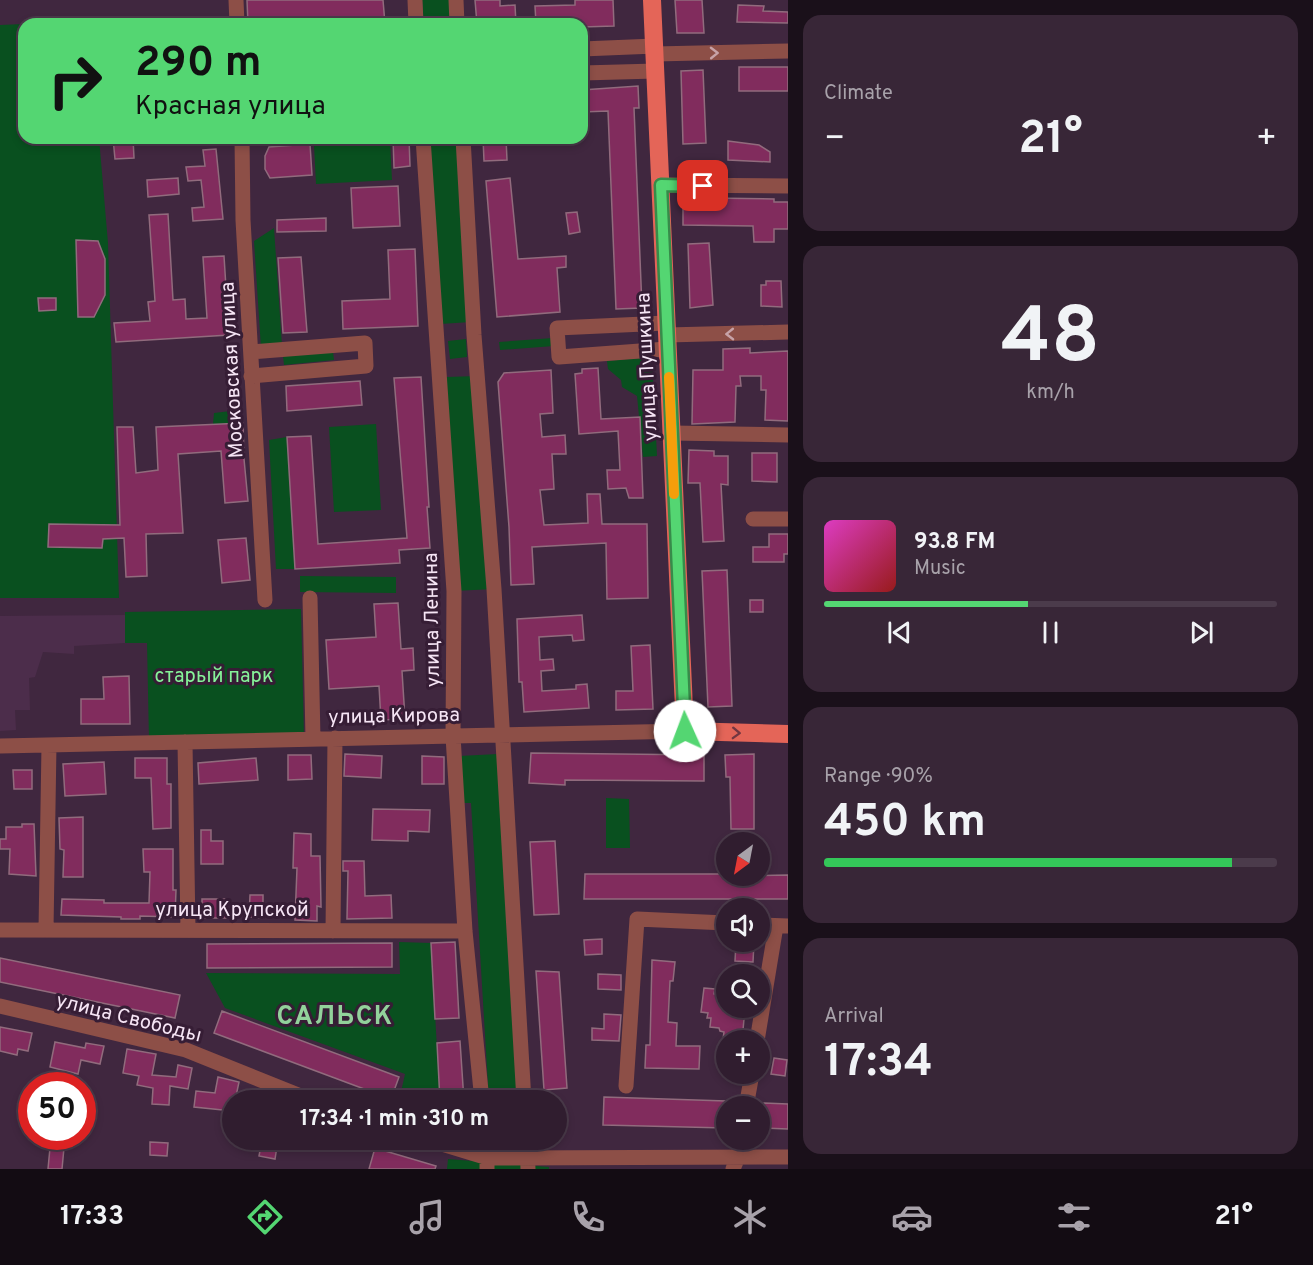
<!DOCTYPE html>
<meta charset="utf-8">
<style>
:root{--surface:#301d2f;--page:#382637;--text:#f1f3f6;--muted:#a8a2aa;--line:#4b3b4b;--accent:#54d672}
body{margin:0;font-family:Overpass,sans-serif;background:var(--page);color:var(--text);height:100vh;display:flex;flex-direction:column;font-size:22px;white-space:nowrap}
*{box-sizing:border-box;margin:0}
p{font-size:20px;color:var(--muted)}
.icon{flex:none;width:33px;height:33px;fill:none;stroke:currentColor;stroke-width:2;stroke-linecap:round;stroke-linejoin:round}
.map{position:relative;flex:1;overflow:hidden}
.details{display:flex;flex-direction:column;gap:15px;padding:15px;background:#1a101a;width:525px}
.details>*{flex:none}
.top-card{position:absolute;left:18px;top:18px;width:570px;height:126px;border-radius:18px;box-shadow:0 3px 9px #0003,0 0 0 2px var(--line);background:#54d672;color:#111;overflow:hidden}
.needle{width:39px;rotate:212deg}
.buttons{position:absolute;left:716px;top:832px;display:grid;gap:12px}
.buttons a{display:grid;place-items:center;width:54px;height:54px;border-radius:50%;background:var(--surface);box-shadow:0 3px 9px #0003,0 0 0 2px var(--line);font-size:30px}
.speed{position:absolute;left:18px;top:1072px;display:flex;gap:12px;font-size:30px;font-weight:700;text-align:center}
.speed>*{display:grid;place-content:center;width:78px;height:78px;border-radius:50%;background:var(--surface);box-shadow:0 3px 9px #0003,0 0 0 2px var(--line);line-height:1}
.speed .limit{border:9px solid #d22;background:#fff;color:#111}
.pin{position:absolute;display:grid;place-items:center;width:51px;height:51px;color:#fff;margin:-26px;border-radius:12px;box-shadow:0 3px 9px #0006}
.me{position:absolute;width:66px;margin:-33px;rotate:358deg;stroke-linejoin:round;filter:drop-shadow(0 0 4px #0008)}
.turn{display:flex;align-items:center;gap:21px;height:126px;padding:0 18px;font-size:27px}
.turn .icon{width:78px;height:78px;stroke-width:2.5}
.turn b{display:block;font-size:42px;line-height:51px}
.big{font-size:45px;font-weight:700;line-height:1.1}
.details .card{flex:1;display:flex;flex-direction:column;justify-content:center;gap:9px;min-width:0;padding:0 21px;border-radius:18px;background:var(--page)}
.details .dial{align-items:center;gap:0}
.dial b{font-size:78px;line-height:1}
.song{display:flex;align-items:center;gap:18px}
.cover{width:72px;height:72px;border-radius:9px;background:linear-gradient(135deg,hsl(310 70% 55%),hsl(0 70% 35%))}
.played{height:6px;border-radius:3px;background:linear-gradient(90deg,var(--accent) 45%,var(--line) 45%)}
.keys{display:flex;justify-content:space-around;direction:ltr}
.heat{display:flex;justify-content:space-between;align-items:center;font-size:33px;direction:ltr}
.charge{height:9px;border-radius:4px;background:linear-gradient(90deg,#34c759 90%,var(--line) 0)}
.trip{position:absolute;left:222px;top:1090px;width:345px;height:60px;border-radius:30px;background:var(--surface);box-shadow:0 3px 9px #0003,0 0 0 2px var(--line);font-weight:700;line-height:60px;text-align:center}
.tab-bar{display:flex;height:96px;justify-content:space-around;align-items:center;background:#130c13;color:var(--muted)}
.tab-bar .icon{width:42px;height:42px}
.tab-bar .active{color:var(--accent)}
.tab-bar b{font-size:27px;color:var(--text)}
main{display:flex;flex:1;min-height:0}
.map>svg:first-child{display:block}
</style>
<main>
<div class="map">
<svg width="788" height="1169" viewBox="0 0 788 1169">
<rect width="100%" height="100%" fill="#40273f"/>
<path fill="#4c2d4b" d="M125,615V643L74,646V654L43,652L35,677L29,678L30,710H15L16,730L0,731V616Z"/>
<path fill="#09501f" d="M422,0H451L453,24H424Z
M24,24V138H99L108,243L119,598H0V25Z
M429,138H461L471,322L440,324Z
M390,141L392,180L316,184L314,145Z
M274,228L282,346L261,348L254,241Z
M553,338L554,346L500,350L499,342Z
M466,339L467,357L450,359L448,341Z
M333,352L334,360L284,365L283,356Z
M652,357L657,456L643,457L637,396L622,387L621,380L608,369L607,361Z
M478,376L494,589L454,591L446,377Z
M239,410L243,423L213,424L214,413Z
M376,424L381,510L334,512L329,427Z
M287,437L295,569H276L269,440Z
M300,576L396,577V593L300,592Z
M301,609L304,738L149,740L147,643H125V612Z
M498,754L520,1101H489L471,803H462L459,756Z
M606,798L629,799L630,848H606Z
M399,942L431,943L440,1101H399L405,1074L225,1008L206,973L400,974Z
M448,1159L549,1167V1169H447Z"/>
<path fill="#812c5d" stroke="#916b7d" stroke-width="1.5" d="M247,0H383L385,24H248Z
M475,0H500V6L515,5L516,24H477Z
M575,0H613L614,26L582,27V24H536L535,6L575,5Z
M675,0H702L704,33H677Z
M738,5L764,6L763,11L788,12V23L737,22Z
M739,67H788V91H739Z
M703,70L706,143L683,144L681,71Z
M638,86L639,108H634L642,308L616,309L608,111L582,112V90Z
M113,138H133L134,158L115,159Z
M393,138H409L410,166L394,168Z
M483,138H506L507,160L484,161Z
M728,141L759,145L770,152V162L728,160Z
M310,144L312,175L270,178L265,169V156L269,147Z
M216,149L223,219L193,221L192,208L204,207L201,180L188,181L186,167L205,166L203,150Z
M178,178L179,194L148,197L147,180Z
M510,178L518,259L566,256V267L557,268L560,312L497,317L486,181Z
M398,186L400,226L353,228L351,188Z
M709,198L774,199V202H788V229H774V242H754L753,226L683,225V200H709Z
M577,212L580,232L569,234L566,213Z
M168,214L173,300L185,299L186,319L207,318L203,257L224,256L229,335L116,342L114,323L150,321L148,302L155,301L149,215Z
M326,218V231L277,232V220Z
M76,240L98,241L105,259V295L94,317H78Z
M709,243L713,305L690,308L688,244Z
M415,249L418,326L343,329L342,301L390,299L388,250Z
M301,257L307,332L283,333L278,258Z
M766,281H781L782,307L761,306V285H766Z
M38,298H56V310L39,311Z
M750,348V353L788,351V421L765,420L766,390H761V376H740L741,386H736L735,422L692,424L693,370H723V349Z
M598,368L601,419L640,417L643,498H629L626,488L608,489L607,470H620L618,431L579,434L575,374L582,373V369Z
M551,370L553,413L540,414L542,437L565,435L566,454H552L554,489L540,490L544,525L588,523L587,494H600L602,524H647L648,598L607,599L606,543L532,547L534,584L511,585L509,527L498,382L504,373Z
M421,377L429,507H427L430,548L399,550L400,563L295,569L287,437L311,436L318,544L407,538L394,378Z
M360,381L362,405L287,411L286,386Z
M243,423L244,459L248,501L225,503L221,451L178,454L183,533L146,534L147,576L126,577L124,538L103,539L102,548L48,547L49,524L120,525L117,427H133L136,473L158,470L156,427Z
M689,450L714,451V456H728V485L721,484L724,541L703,542L700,483H688Z
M752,453H777V482L752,481Z
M769,534H788V554H784V562H753V547H769Z
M246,538L250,580L222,583L218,540Z
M727,570L732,706L708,707L702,571Z
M750,600H763V612H750Z
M398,603L401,649L413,648L414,670L402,671L405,719L381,720L379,686L329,689L326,640L376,637L374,604Z
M582,615L584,640L573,641L572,635L539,637L540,660L553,659L554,670L541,671L542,691L576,689V685L587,684L589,708L524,712L522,682H519L517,619Z
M650,645L653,709L616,710V691H633L631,646Z
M129,676L130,724H81V699H104L103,677Z
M531,753L704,755V781L565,780V785L529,783Z
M345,754L382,756L381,778L344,776Z
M754,754V829H731L730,777H726L725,755Z
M288,755H311L312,779L288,780Z
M422,756L444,757V784H422Z
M135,758H167V784H171V828L153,829L151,778H135Z
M256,758L258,780L199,784L198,763Z
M104,762L106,794L65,796L63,764Z
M13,770H32V789H14Z
M373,809L430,810L429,832L408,831V841L372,840Z
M83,817V877H63L64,850L60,849L59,818Z
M22,824H34L36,876L9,874L10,849H0V839H6V827H22Z
M201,830H211V841H223V864H201Z
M294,833L311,834V856H320L321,907L317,906V921L295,920L297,868H293Z
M555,841L559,914L534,915L530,842Z
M143,849H173V890H176L175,917L140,916V919H121V917L61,915L62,899L104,900V903H149L150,872H144Z
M343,861H364L365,896L391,895L392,918L347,919L348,871H343Z
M585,874H726V876L788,875V899H584Z
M250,895H263V918L249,917Z
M202,899H227V918H202Z
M602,939V954L585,955L584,940Z
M455,942L459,1018L435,1019L431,943Z
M736,942H754L753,962L735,961Z
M392,943V967L207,968V944Z
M0,958L180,995L175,1018L0,982Z
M652,960L675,962L673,981H670L668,1022L677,1023L676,1046H700L699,1069L645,1068L646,1045H650Z
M536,971L559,972L567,1088L544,1090Z
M598,974L621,975V990L598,989Z
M704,988L715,989L714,994L726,996V1008H745L742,1041L723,1039L724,1032L720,1031L719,1028L710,1027L711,1018H707L708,1013L701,1012Z
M222,1011L399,1077L391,1099L214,1033Z
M604,1014L621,1015L619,1041L592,1040V1028L604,1029Z
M0,1027L32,1033L28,1051L18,1049L17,1055L0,1051Z
M460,1041L464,1101H440L437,1043Z
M55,1042L85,1048L86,1043L104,1046L100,1064L81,1060L78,1074L50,1067Z
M127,1049L156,1054L152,1075L176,1077L178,1065L192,1068L188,1089L170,1086L169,1105L152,1104L153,1088L137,1085L139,1076L123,1073Z
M774,1058L787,1060L785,1076L771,1074Z
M218,1077L239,1082L235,1101H232V1111L194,1107L196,1091L215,1093Z
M604,1097L726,1101V1128L603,1125Z
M764,1103L788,1104V1129L763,1128Z
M51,1137H65L62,1169H48Z
M262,1140H278L275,1159L259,1156Z
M150,1142L168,1143L167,1156L150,1155Z
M375,1148L436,1166L435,1169H369Z"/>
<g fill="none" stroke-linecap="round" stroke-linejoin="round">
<path stroke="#8d4f47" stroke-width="15" d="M236,0L237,24
M415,0L416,24
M456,0L457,24
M582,49L655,46
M655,54L788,51
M582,73L656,71
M242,138L243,220L265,600
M423,138L454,591L453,736L465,931L482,1101
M463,138L474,335L494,589L524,1101
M661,185L788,186
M666,323L557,328L559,357L667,349
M667,335L788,332
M251,352L365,343L366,366L251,376
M672,433L788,435
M753,519H788
M310,598L313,739
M185,742L188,930
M0,746L685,731
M759,925L788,926
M0,930L465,931
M46,930L49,745
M333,931L335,738
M0,1006L186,1050L313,1101
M757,1041L776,926
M626,1086L637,919L726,923
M746,1107L752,1074
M429,1140L488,1158L788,1157
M487,1140V1169
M527,1140L528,1169
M733,1169L738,1157L741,1140"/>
<path stroke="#e46558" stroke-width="18" d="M652,0L685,731L788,734"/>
</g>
<defs><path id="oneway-chevron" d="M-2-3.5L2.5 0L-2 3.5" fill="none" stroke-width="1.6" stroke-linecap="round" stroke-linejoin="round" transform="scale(1.5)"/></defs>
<g stroke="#c7a2a7">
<use href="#oneway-chevron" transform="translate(714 53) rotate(-1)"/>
<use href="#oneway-chevron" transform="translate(730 334) rotate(179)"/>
</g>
<use stroke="#733641" href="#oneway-chevron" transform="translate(736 733) rotate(2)"/>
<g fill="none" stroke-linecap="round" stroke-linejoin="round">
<defs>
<path id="route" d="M685,731L661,185L703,186"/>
</defs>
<use href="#route" stroke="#378b4a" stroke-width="15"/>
<use href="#route" stroke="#54d672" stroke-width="10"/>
<path stroke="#f59e0b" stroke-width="10" d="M669,377L674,494"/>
</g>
<g text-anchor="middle" stroke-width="6" stroke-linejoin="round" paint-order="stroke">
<g font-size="20" fill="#f6e5f5" stroke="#361d35">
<text transform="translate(646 367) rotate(-93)" y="7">улица Пушкина</text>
<text transform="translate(231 370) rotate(-93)" y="7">Московская улица</text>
<text transform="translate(431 620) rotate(-91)" y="7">улица Ленина</text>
<text transform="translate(394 715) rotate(-1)" y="7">улица Кирова</text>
<text x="232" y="916">улица Крупской</text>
<text transform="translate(129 1017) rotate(14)" y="7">улица Свободы</text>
</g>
<g font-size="20" fill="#86f399" stroke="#361d35">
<text x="214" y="682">старый парк</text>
</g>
<g font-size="26" font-weight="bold" letter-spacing="1.5" fill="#92d29b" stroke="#361d35">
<text x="335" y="1024">САЛЬСК</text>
</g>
</g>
</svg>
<div class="buttons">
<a><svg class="needle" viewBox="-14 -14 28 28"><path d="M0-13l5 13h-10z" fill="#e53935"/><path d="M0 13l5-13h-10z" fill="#a8a2aa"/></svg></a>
<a><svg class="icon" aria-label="sound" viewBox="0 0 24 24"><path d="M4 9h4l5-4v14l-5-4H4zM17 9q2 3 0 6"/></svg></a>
<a><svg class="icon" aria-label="search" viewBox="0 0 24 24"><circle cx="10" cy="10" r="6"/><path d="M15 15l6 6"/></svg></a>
<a>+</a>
<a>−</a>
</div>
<div class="speed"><div class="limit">50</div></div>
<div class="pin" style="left:703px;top:186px;background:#d93025"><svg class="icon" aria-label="arrive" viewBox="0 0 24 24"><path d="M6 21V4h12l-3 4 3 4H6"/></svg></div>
<svg class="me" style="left:685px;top:731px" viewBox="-20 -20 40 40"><circle r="19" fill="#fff"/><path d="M0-13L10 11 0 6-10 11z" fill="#54d672"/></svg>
<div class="trip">17:34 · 1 min · 310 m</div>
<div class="top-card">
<div class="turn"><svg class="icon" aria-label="right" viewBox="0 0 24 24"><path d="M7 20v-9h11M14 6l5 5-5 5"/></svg><div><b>290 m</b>Красная улица</div></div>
</div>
</div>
<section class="details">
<div class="card"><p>Climate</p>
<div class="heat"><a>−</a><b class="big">21°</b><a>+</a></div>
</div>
<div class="card dial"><b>48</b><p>km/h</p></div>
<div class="card">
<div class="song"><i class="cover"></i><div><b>93.8 FM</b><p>Music</p></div></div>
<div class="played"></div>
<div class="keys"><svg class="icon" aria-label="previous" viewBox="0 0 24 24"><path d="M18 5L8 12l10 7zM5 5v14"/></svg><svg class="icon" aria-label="pause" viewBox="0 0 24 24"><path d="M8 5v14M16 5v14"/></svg><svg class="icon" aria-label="next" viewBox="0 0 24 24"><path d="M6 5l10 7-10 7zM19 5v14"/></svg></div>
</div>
<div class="card"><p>Range · 90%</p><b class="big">450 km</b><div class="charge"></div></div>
<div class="card"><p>Arrival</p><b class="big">17:34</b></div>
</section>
</main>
<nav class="tab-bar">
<b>17:33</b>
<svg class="icon active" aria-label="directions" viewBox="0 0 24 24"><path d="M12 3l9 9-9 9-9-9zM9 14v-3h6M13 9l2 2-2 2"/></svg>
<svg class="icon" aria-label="music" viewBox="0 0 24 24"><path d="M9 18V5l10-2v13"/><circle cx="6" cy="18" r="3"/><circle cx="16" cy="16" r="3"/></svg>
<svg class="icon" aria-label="phone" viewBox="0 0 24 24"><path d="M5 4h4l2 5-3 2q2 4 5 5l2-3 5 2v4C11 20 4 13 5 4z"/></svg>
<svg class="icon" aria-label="climate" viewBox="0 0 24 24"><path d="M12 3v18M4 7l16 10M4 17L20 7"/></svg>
<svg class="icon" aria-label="car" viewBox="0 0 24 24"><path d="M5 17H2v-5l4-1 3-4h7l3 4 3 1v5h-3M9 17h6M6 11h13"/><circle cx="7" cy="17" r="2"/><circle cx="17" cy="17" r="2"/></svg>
<svg class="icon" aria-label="filters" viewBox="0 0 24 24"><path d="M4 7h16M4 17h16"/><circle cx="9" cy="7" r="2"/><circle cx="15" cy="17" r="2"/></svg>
<b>21°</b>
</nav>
